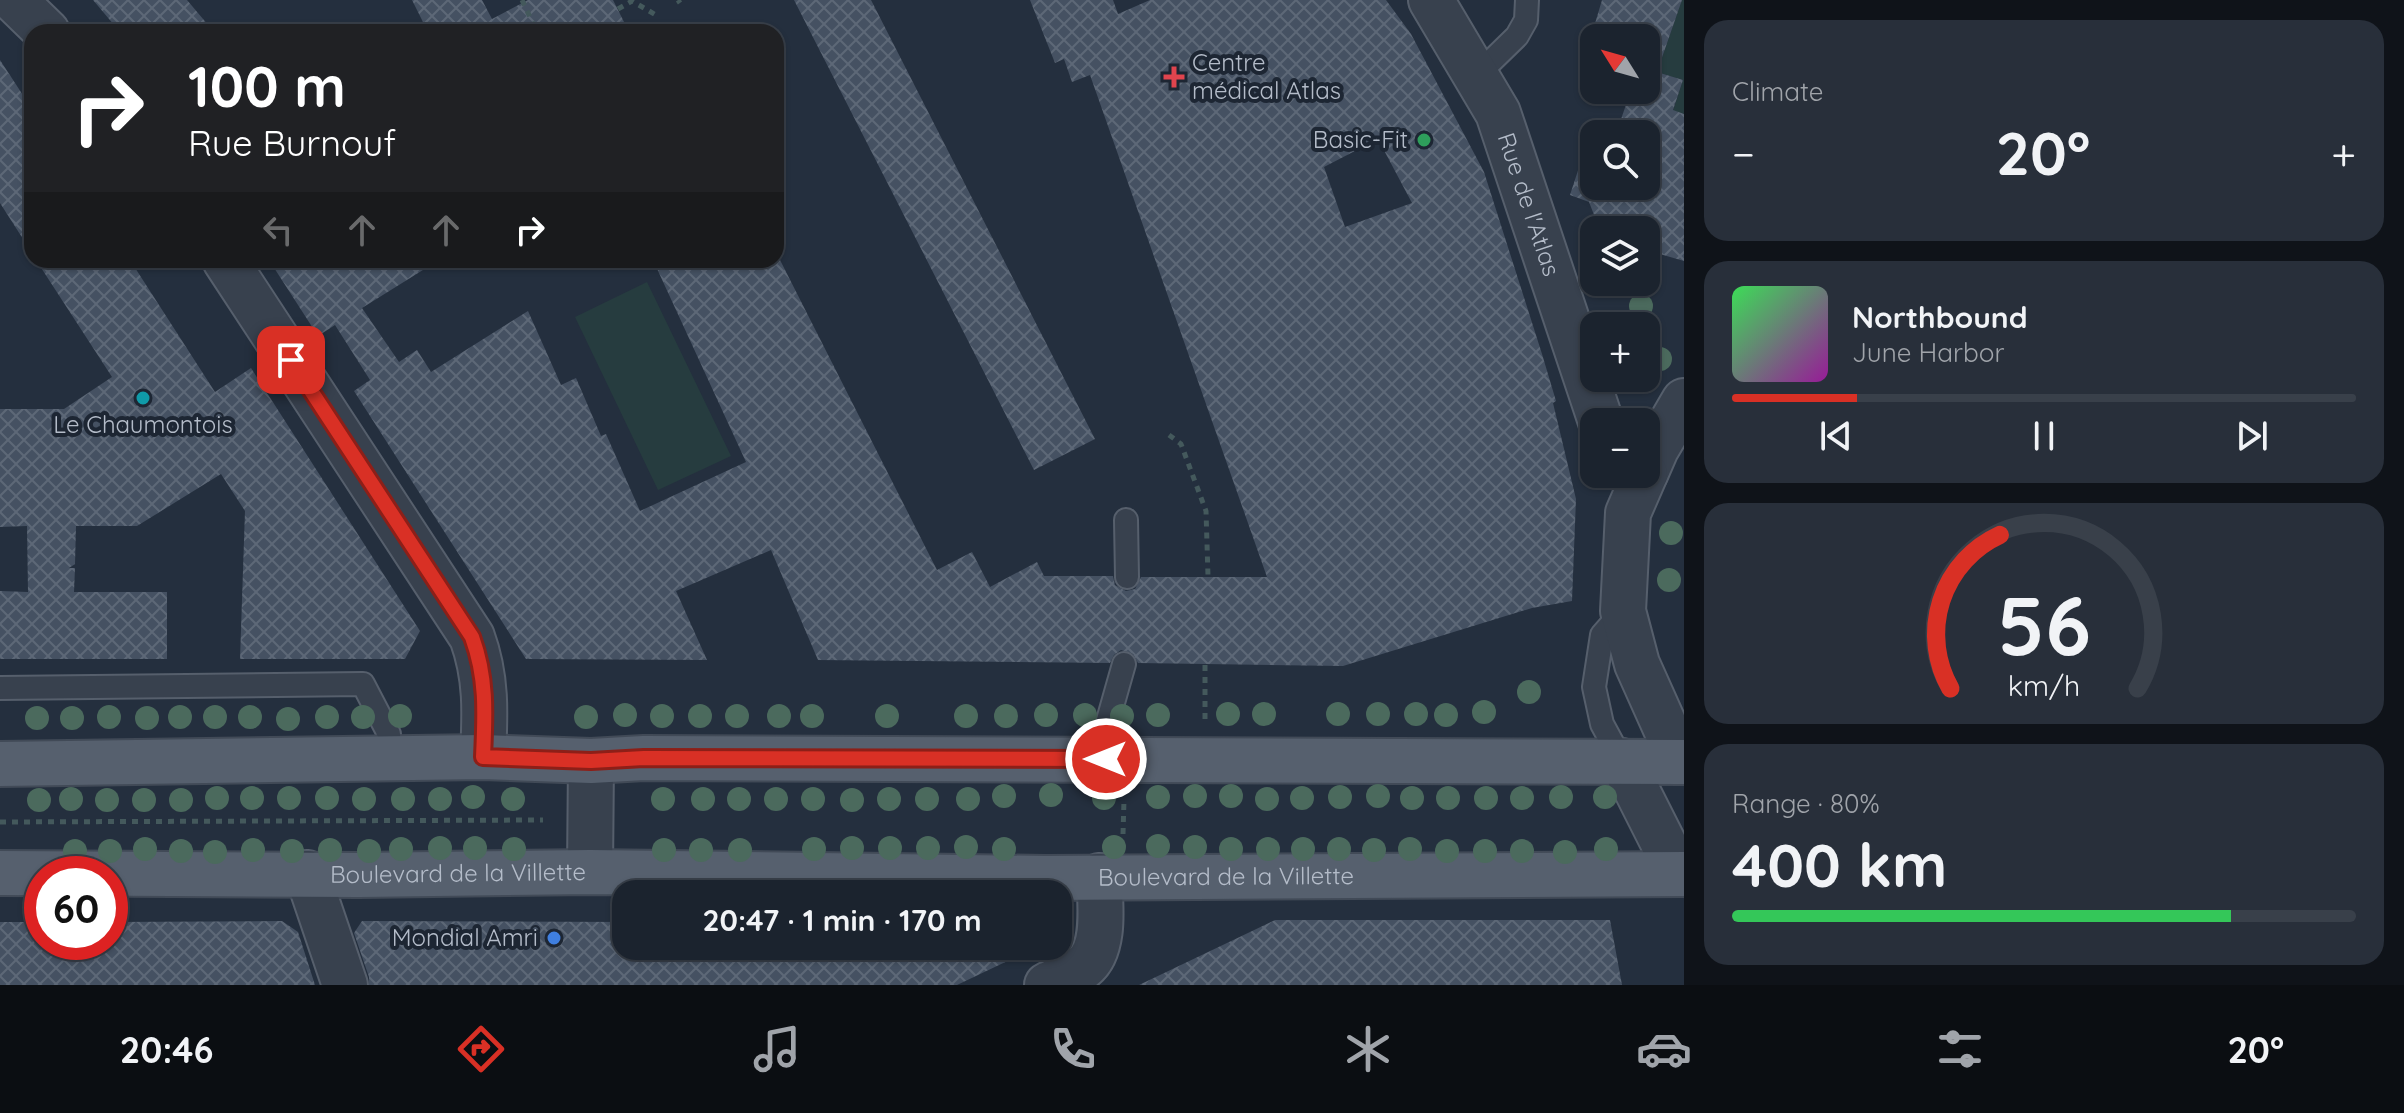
<!DOCTYPE html>
<meta charset="utf-8">
<style>
:root{--surface:#1b232e;--page:#282f3a;--text:#f1f3f6;--muted:#a0a4aa;--line:#39404a;--accent:#d93025}
body{margin:0;font-family:Quicksand,sans-serif;background:var(--page);color:var(--text);height:100vh;display:flex;flex-direction:column;font-size:30px;white-space:nowrap}
*{box-sizing:border-box;margin:0}
p{font-size:26px;color:var(--muted)}
.icon{flex:none;width:44px;height:44px;fill:none;stroke:currentColor;stroke-width:2;stroke-linecap:round;stroke-linejoin:round}
.map{position:relative;flex:1;overflow:hidden}
.sheet{display:flex;flex-direction:column;gap:20px;padding:20px;background:#0f1319;width:720px}
.sheet>*{flex:none}
.banner{position:absolute;left:24px;top:24px;width:760px;height:244px;border-radius:24px;box-shadow:0 2px 6px #0004,0 0 0 2px var(--line);background:#202124;color:#fff;overflow:hidden}
.needle{width:52px;rotate:307deg}
.buttons{position:absolute;left:1580px;top:24px;display:grid;gap:16px}
.buttons a{display:grid;place-items:center;width:80px;height:80px;border-radius:16px;background:var(--surface);box-shadow:0 2px 6px #0004,0 0 0 2px var(--line);font-size:40px}
.speed{position:absolute;left:24px;top:856px;display:flex;gap:16px;font-size:40px;font-weight:700;text-align:center}
.speed>*{display:grid;place-content:center;width:104px;height:104px;border-radius:50%;background:var(--surface);box-shadow:0 2px 6px #0004,0 0 0 2px var(--line);line-height:1}
.speed .limit{border:12px solid #d22;background:#fff;color:#111}
.pin{position:absolute;display:grid;place-items:center;width:68px;height:68px;color:#fff;margin:-34px;border-radius:16px;box-shadow:0 4px 12px #0006}
.me{position:absolute;width:88px;margin:-44px;rotate:270deg;stroke-linejoin:round;filter:drop-shadow(0 0 6px #0008)}
.turn{display:flex;align-items:center;gap:28px;height:168px;padding:0 32px;font-size:36px}
.turn .icon{width:104px;height:104px;stroke-width:2.5}
.turn b{display:block;font-size:56px;line-height:68px}
.lanes{display:flex;align-items:center;height:76px;padding:0 32px;background:#0003;justify-content:center;gap:40px;direction:ltr}
.lanes .off{opacity:.35}
.big{font-size:60px;font-weight:700;line-height:1.1}
.sheet .card{flex:1;display:flex;flex-direction:column;justify-content:center;gap:12px;min-width:0;padding:0 28px;border-radius:24px;background:var(--page)}
.sheet .dial{align-items:center;gap:0}
.dial svg{height:208px;overflow:visible;fill:none;stroke:var(--line);stroke-width:7;stroke-linecap:round;text-anchor:middle}
.dial text{fill:var(--text);stroke:none}
.song{display:flex;align-items:center;gap:24px}
.cover{width:96px;height:96px;border-radius:12px;background:linear-gradient(135deg,hsl(130 70% 55%),hsl(300 70% 35%))}
.played{height:8px;border-radius:4px;background:linear-gradient(90deg,var(--accent) 20%,var(--line) 20%)}
.keys{display:flex;justify-content:space-around;direction:ltr}
.heat{display:flex;justify-content:space-between;align-items:center;font-size:44px;direction:ltr}
.charge{height:12px;border-radius:6px;background:linear-gradient(90deg,#34c759 80%,var(--line) 0)}
.trip{position:absolute;left:612px;top:880px;width:460px;height:80px;border-radius:24px;background:var(--surface);box-shadow:0 2px 6px #0004,0 0 0 2px var(--line);font-weight:700;line-height:80px;text-align:center}
.dock{display:flex;height:128px;justify-content:space-around;align-items:center;background:#0b0e12;color:var(--muted)}
.dock .icon{width:56px;height:56px}
.dock .selected{color:var(--accent)}
.dock b{font-size:36px;color:var(--text)}
main{display:flex;flex:1;min-height:0}
.map>svg:first-child{display:block}
</style>
<main>
<div class="map">
<svg width="1684" height="985" viewBox="0 0 1684 985">
<defs>
<pattern id="building-cross-hatch" width="8" height="8" patternUnits="userSpaceOnUse" patternTransform="scale(2)"><rect width="8" height="8" fill="#455162"/><path d="M0 0l8 8M0 8l8-8" fill="none" stroke="#5d6877"/></pattern>
</defs>
<rect width="100%" height="100%" fill="#242f3e"/>
<path fill="#263c3f" d="M1682,0H1684V114L1673,111L1683,80L1657,72Z
M647,282L731,456L658,490L575,317Z"/>
<path fill="url(#building-cross-hatch)" fill-rule="evenodd" d="M93,0H187L214,32H120Z
M412,0H482L492,19L528,0H613L629,32H428Z
M794,0H871L1095,439L1034,470Z
M1030,0H1113L1118,14L1150,0H1386L1411,34L1484,172L1542,354L1556,401L1553,403L1576,499L1572,601L1532,608L1343,666L1138,663L1133,654L1121,650L1114,655L1110,663L818,660L771,550L676,591L707,660L526,659L354,391L370,380L335,325L318,336L269,260H439L362,308L399,362L417,350L431,372L528,311L561,385L576,378L601,436L606,434L640,511L746,462L653,260H780L937,570L972,552L990,587L1037,562L1044,576H1113L1115,585L1126,591L1135,589L1141,577H1267L1090,75L1072,82L1064,59L1055,63ZM1378,139L1412,203L1345,227L1324,167Z
M1602,0H1682L1657,72L1683,80L1673,110L1684,114V261L1646,250V230H1600L1589,202L1570,195L1584,152L1594,156V186H1646V134H1616L1631,90H1646V68L1653,70L1646,68V38H1594V49L1588,47Z
M0,60L32,109V253L0,203Z
M36,260H130L215,392L251,368L420,631L405,659H240L245,511L221,474L137,526H76L75,564L69,568H75L74,592H167V659H0V591L28,592L27,526L0,527V409H64L112,377Z
M1275,920H1610L1622,985H1139Z
M282,921L298,932L315,985H0V922H42V942H110V922Z
M362,921L626,922V946H1039L957,985H369V977L354,933Z"/>
<g fill="none" stroke-linecap="round" stroke-linejoin="round">
<defs>
<path id="lane" d="M1476,76L1517,36L1526,20L1527,0
M1126,520L1127,577
M0,688L363,684L389,734V759
M1106,759L1105,731L1124,664
M1622,761L1602,724L1594,687L1602,635L1623,611"/>
<g id="street">
<path d="M14,0L47,32"/>
<path id="s1" d="M1431,0L1498,113L1601,422"/>
<path d="M225,260L472,637C487,678 485,714 483,757"/>
<path d="M1646,472L1656,449L1684,401"/>
<path d="M1645,474L1628,513L1623,611L1637,664L1667,731L1684,758"/>
<path d="M1622,761L1679,874"/>
<path d="M590,872L591,761"/>
<path d="M307,873L345,985"/>
<path d="M1047,985C1058,980 1072,975 1082,968C1107,951 1100,902 1099,876"/>
</g>
<g id="primary">
<path d="M0,764L483,757L591,761L644,758L1684,762"/>
<path id="s2" d="M0,873L359,875L590,872L1046,878L1684,874"/>
</g>
</defs>
<use href="#lane" stroke="#565f6c" stroke-width="26"/>
<use href="#street" stroke="#565f6c" stroke-width="48"/>
<use href="#primary" stroke="#414a57" stroke-width="48"/>
<path stroke="#44595c" stroke-width="5" stroke-dasharray="6 6" stroke-linecap="butt" d="M522,0L537,32
M678,0L680,3
M618,9L632,1L656,15
M570,32H572
M1169,435L1181,444L1206,511L1208,576
M1205,719V664
M0,822L543,820
M1123,834L1124,800"/>
<use href="#lane" stroke="#38414e" stroke-width="22"/>
<use href="#street" stroke="#38414e" stroke-width="44"/>
<use href="#primary" stroke="#56606e" stroke-width="44"/>
</g>
<g fill="#4b6a5d">
<circle cx="1641" cy="306" r="12"/>
<circle cx="1660" cy="359" r="12"/>
<circle cx="1671" cy="533" r="12"/>
<circle cx="1669" cy="580" r="12"/>
<circle cx="1529" cy="692" r="12"/>
<circle cx="1484" cy="712" r="12"/>
<circle cx="1228" cy="714" r="12"/>
<circle cx="1264" cy="714" r="12"/>
<circle cx="1338" cy="714" r="12"/>
<circle cx="1378" cy="714" r="12"/>
<circle cx="1416" cy="714" r="12"/>
<circle cx="625" cy="715" r="12"/>
<circle cx="1046" cy="715" r="12"/>
<circle cx="1085" cy="715" r="12"/>
<circle cx="1158" cy="715" r="12"/>
<circle cx="1446" cy="715" r="12"/>
<circle cx="400" cy="716" r="12"/>
<circle cx="662" cy="716" r="12"/>
<circle cx="700" cy="716" r="12"/>
<circle cx="737" cy="716" r="12"/>
<circle cx="779" cy="716" r="12"/>
<circle cx="812" cy="716" r="12"/>
<circle cx="887" cy="716" r="12"/>
<circle cx="966" cy="716" r="12"/>
<circle cx="1006" cy="716" r="12"/>
<circle cx="1122" cy="716" r="12"/>
<circle cx="109" cy="717" r="12"/>
<circle cx="180" cy="717" r="12"/>
<circle cx="215" cy="717" r="12"/>
<circle cx="250" cy="717" r="12"/>
<circle cx="327" cy="717" r="12"/>
<circle cx="363" cy="717" r="12"/>
<circle cx="586" cy="717" r="12"/>
<circle cx="37" cy="718" r="12"/>
<circle cx="72" cy="718" r="12"/>
<circle cx="147" cy="718" r="12"/>
<circle cx="288" cy="719" r="12"/>
<circle cx="1051" cy="795" r="12"/>
<circle cx="1004" cy="796" r="12"/>
<circle cx="1195" cy="796" r="12"/>
<circle cx="1231" cy="796" r="12"/>
<circle cx="1378" cy="796" r="12"/>
<circle cx="473" cy="797" r="12"/>
<circle cx="1158" cy="797" r="12"/>
<circle cx="1340" cy="797" r="12"/>
<circle cx="1561" cy="797" r="12"/>
<circle cx="1605" cy="797" r="12"/>
<circle cx="217" cy="798" r="12"/>
<circle cx="252" cy="798" r="12"/>
<circle cx="289" cy="798" r="12"/>
<circle cx="327" cy="798" r="12"/>
<circle cx="1104" cy="798" r="12"/>
<circle cx="1302" cy="798" r="12"/>
<circle cx="1412" cy="798" r="12"/>
<circle cx="1448" cy="798" r="12"/>
<circle cx="1486" cy="798" r="12"/>
<circle cx="1522" cy="798" r="12"/>
<circle cx="71" cy="799" r="12"/>
<circle cx="364" cy="799" r="12"/>
<circle cx="403" cy="799" r="12"/>
<circle cx="440" cy="799" r="12"/>
<circle cx="513" cy="799" r="12"/>
<circle cx="663" cy="799" r="12"/>
<circle cx="703" cy="799" r="12"/>
<circle cx="739" cy="799" r="12"/>
<circle cx="776" cy="799" r="12"/>
<circle cx="813" cy="799" r="12"/>
<circle cx="889" cy="799" r="12"/>
<circle cx="927" cy="799" r="12"/>
<circle cx="968" cy="799" r="12"/>
<circle cx="1267" cy="799" r="12"/>
<circle cx="39" cy="800" r="12"/>
<circle cx="107" cy="800" r="12"/>
<circle cx="144" cy="800" r="12"/>
<circle cx="181" cy="800" r="12"/>
<circle cx="852" cy="800" r="12"/>
<circle cx="1158" cy="846" r="12"/>
<circle cx="966" cy="847" r="12"/>
<circle cx="1114" cy="847" r="12"/>
<circle cx="1195" cy="847" r="12"/>
<circle cx="440" cy="848" r="12"/>
<circle cx="475" cy="848" r="12"/>
<circle cx="852" cy="848" r="12"/>
<circle cx="890" cy="848" r="12"/>
<circle cx="928" cy="848" r="12"/>
<circle cx="145" cy="849" r="12"/>
<circle cx="401" cy="849" r="12"/>
<circle cx="514" cy="849" r="12"/>
<circle cx="814" cy="849" r="12"/>
<circle cx="1004" cy="849" r="12"/>
<circle cx="1231" cy="849" r="12"/>
<circle cx="1268" cy="849" r="12"/>
<circle cx="1303" cy="849" r="12"/>
<circle cx="1339" cy="849" r="12"/>
<circle cx="1410" cy="849" r="12"/>
<circle cx="1606" cy="849" r="12"/>
<circle cx="253" cy="850" r="12"/>
<circle cx="330" cy="850" r="12"/>
<circle cx="664" cy="850" r="12"/>
<circle cx="701" cy="850" r="12"/>
<circle cx="740" cy="850" r="12"/>
<circle cx="1374" cy="850" r="12"/>
<circle cx="75" cy="851" r="12"/>
<circle cx="110" cy="851" r="12"/>
<circle cx="181" cy="851" r="12"/>
<circle cx="292" cy="851" r="12"/>
<circle cx="369" cy="851" r="12"/>
<circle cx="1447" cy="851" r="12"/>
<circle cx="1485" cy="851" r="12"/>
<circle cx="1522" cy="851" r="12"/>
<circle cx="215" cy="852" r="12"/>
<circle cx="1565" cy="852" r="12"/>
</g>
<g fill="none" stroke-linecap="round" stroke-linejoin="round">
<defs>
<path id="route" d="M291,360L472,637C487,678 485,714 483,757L591,761L644,758L1106,759"/>
</defs>
<use href="#route" stroke="#8d1f18" stroke-width="20"/>
<use href="#route" stroke="#d93025" stroke-width="14"/>
</g>
<path fill="#e0444e" stroke="#1d2633" stroke-width="3" d="M1170 65h8v8h8v8h-8v8h-8v-8h-8v-8h8z"/>
<circle fill="#2e9e5b" stroke="#1d2633" stroke-width="3" cx="1424" cy="140" r="8"/>
<circle fill="#0f9aa8" stroke="#1d2633" stroke-width="3" cx="143" cy="398" r="8"/>
<circle fill="#3f7fe0" stroke="#1d2633" stroke-width="3" cx="554" cy="938" r="8"/>
<g text-anchor="middle" stroke-width="8" stroke-linejoin="round" paint-order="stroke">
<g font-size="24" fill="#b4bcc9" stroke="#1d2633" text-anchor="end">
<text x="1192" y="71" text-anchor="start">Centre<tspan x="1192" dy="28">médical Atlas</tspan></text>
<text x="1408" y="148">Basic-Fit</text>
<text x="143" y="433" text-anchor="middle">Le Chaumontois</text>
<text x="538" y="946">Mondial Amri</text>
</g>
<g font-size="24" fill="#b4bcc9" stroke="#1d2633">
<text dy="8" stroke="none"><textPath href="#s1" startOffset="228">Rue de l'Atlas</textPath></text>
<text dy="8" stroke="none"><textPath href="#s2" startOffset="458">Boulevard de la Villette</textPath></text>
<text dy="8" stroke="none"><textPath href="#s2" startOffset="1226">Boulevard de la Villette</textPath></text>
</g>
</g>
</svg>
<div class="buttons">
<a><svg class="needle" viewBox="-14 -14 28 28"><path d="M0-13l5 13h-10z" fill="#e53935"/><path d="M0 13l5-13h-10z" fill="#a0a4aa"/></svg></a>
<a><svg class="icon" aria-label="search" viewBox="0 0 24 24"><circle cx="10" cy="10" r="6"/><path d="M15 15l6 6"/></svg></a>
<a><svg class="icon" aria-label="layers" viewBox="0 0 24 24"><path d="M12 4l9 5-9 5-9-5zM3 14l9 5 9-5"/></svg></a>
<a>+</a>
<a>−</a>
</div>
<div class="speed"><div class="limit">60</div></div>
<div class="pin" style="left:291px;top:360px;background:#d93025"><svg class="icon" aria-label="arrive" viewBox="0 0 24 24"><path d="M6 21V4h12l-3 4 3 4H6"/></svg></div>
<svg class="me" style="left:1106px;top:759px" viewBox="-20 -20 40 40"><circle r="17" fill="#d93025" stroke="#fff" stroke-width="3"/><path d="M0-11L8 9 0 5-8 9z" fill="#fff"/></svg>
<div class="trip">20:47 · 1 min · 170 m</div>
<div class="banner">
<div class="turn"><svg class="icon" aria-label="right" viewBox="0 0 24 24"><path d="M7 20v-9h11M14 6l5 5-5 5"/></svg><div><b>100 m</b>Rue Burnouf</div></div>
<div class="lanes"><svg class="icon off" aria-label="left" viewBox="0 0 24 24"><path d="M17 20v-9H6M10 6l-5 5 5 5"/></svg><svg class="icon off" aria-label="ahead" viewBox="0 0 24 24"><path d="M12 20V5M6 11l6-6 6 6"/></svg><svg class="icon off" aria-label="ahead" viewBox="0 0 24 24"><path d="M12 20V5M6 11l6-6 6 6"/></svg><svg class="icon" aria-label="right" viewBox="0 0 24 24"><path d="M7 20v-9h11M14 6l5 5-5 5"/></svg></div>
</div>
</div>
<section class="sheet">
<div class="card"><p>Climate</p>
<div class="heat"><a>−</a><b class="big">20°</b><a>+</a></div>
</div>
<div class="card">
<div class="song"><i class="cover"></i><div><b>Northbound</b><p>June Harbor</p></div></div>
<div class="played"></div>
<div class="keys"><svg class="icon" aria-label="previous" viewBox="0 0 24 24"><path d="M18 5L8 12l10 7zM5 5v14"/></svg><svg class="icon" aria-label="pause" viewBox="0 0 24 24"><path d="M8 5v14M16 5v14"/></svg><svg class="icon" aria-label="next" viewBox="0 0 24 24"><path d="M6 5l10 7-10 7zM19 5v14"/></svg></div>
</div>
<div class="card dial"><svg viewBox="0 0 100 80">
<path d="M14 69A42 42 0 1 1 86 69"/>
<path d="M14 69A42 42 0 0 1 33 10" stroke="#d93025"/>
<text x="50" y="56" font-size="32" font-weight="700">56</text>
<text x="50" y="72" font-size="11">km/h</text>
</svg></div>
<div class="card"><p>Range · 80%</p><b class="big">400 km</b><div class="charge"></div></div>
</section>
</main>
<nav class="dock">
<b>20:46</b>
<svg class="icon selected" aria-label="directions" viewBox="0 0 24 24"><path d="M12 3l9 9-9 9-9-9zM9 14v-3h6M13 9l2 2-2 2"/></svg>
<svg class="icon" aria-label="music" viewBox="0 0 24 24"><path d="M9 18V5l10-2v13"/><circle cx="6" cy="18" r="3"/><circle cx="16" cy="16" r="3"/></svg>
<svg class="icon" aria-label="phone" viewBox="0 0 24 24"><path d="M5 4h4l2 5-3 2q2 4 5 5l2-3 5 2v4C11 20 4 13 5 4z"/></svg>
<svg class="icon" aria-label="climate" viewBox="0 0 24 24"><path d="M12 3v18M4 7l16 10M4 17L20 7"/></svg>
<svg class="icon" aria-label="car" viewBox="0 0 24 24"><path d="M5 17H2v-5l4-1 3-4h7l3 4 3 1v5h-3M9 17h6M6 11h13"/><circle cx="7" cy="17" r="2"/><circle cx="17" cy="17" r="2"/></svg>
<svg class="icon" aria-label="filters" viewBox="0 0 24 24"><path d="M4 7h16M4 17h16"/><circle cx="9" cy="7" r="2"/><circle cx="15" cy="17" r="2"/></svg>
<b>20°</b>
</nav>
